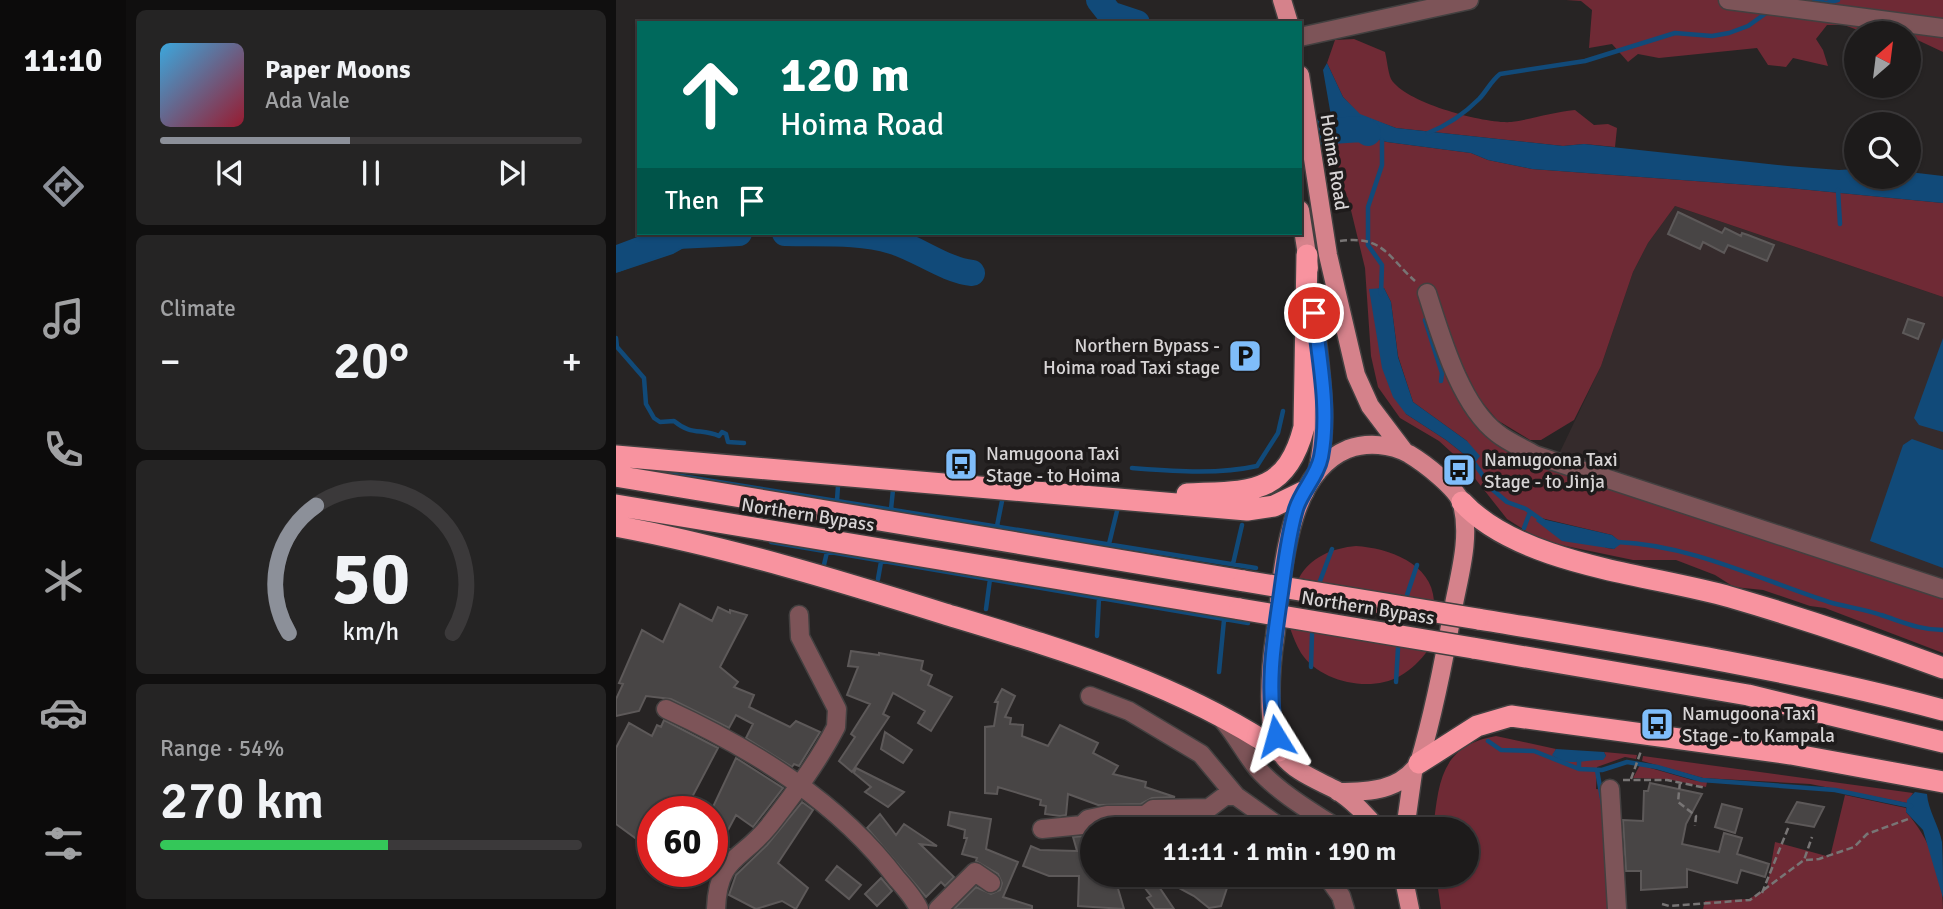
<!DOCTYPE html>
<meta charset="utf-8">
<style>
:root{--surface:#1d1b1b;--page:#252424;--text:#f1f3f6;--muted:#a0a1a3;--line:#3b393a;--accent:#8c9099}
body{margin:0;font-family:Signika,sans-serif;background:var(--page);color:var(--text);height:100vh;display:flex;flex-direction:column;font-size:26px;white-space:nowrap}
*{box-sizing:border-box;margin:0}
p{font-size:23px;color:var(--muted)}
.icon{flex:none;width:38px;height:38px;fill:none;stroke:currentColor;stroke-width:2;stroke-linecap:round;stroke-linejoin:round}
.map{position:relative;flex:1;overflow:hidden}
.sheet{display:flex;flex-direction:column;gap:10px;padding:10px;background:#100f0f;width:490px}
.sheet>*{flex:none}
.banner{position:absolute;left:21px;top:21px;width:665px;height:214px;border-radius:0px;box-shadow:0 2px 5px #0004,0 0 0 2px var(--line);background:#00695c;color:#fff;overflow:hidden}
.needle{width:46px;rotate:28deg}
.fabs{position:absolute;left:1228px;top:21px;display:grid;gap:14px}
.fabs a{display:grid;place-items:center;width:77px;height:77px;border-radius:50%;background:var(--surface);box-shadow:0 2px 5px #0004,0 0 0 2px var(--line);font-size:35px}
.speed{position:absolute;left:21px;top:796px;display:flex;gap:14px;font-size:35px;font-weight:700;text-align:center}
.speed>*{display:grid;place-content:center;width:91px;height:91px;border-radius:50%;background:var(--surface);box-shadow:0 2px 5px #0004,0 0 0 2px var(--line);line-height:1}
.speed .limit{border:10px solid #d22;background:#fff;color:#111}
.pin{position:absolute;display:grid;place-items:center;width:60px;height:60px;color:#fff;margin:-30px;border:4px solid #fff;border-radius:50%;box-shadow:0 2px 7px #0007}
.me{position:absolute;width:77px;margin:-38px;rotate:352deg;stroke-linejoin:round;filter:drop-shadow(0 0 5px #0008)}
.turn{display:flex;align-items:center;gap:24px;height:147px;padding:0 28px;font-size:32px}
.turn .icon{width:91px;height:91px;stroke-width:2.5}
.turn b{display:block;font-size:49px;line-height:60px}
.then{display:flex;align-items:center;height:66px;padding:0 28px;background:#0003;gap:14px;font-size:26px}
.big{font-size:52px;font-weight:600;line-height:1.1}
.sheet .widget{flex:1;display:flex;flex-direction:column;justify-content:center;gap:10px;min-width:0;padding:0 24px;border-radius:10px;background:var(--page)}
.sheet .dial{align-items:center;gap:0}
.dial svg{height:182px;overflow:visible;fill:none;stroke:var(--line);stroke-width:7;stroke-linecap:round;text-anchor:middle}
.dial text{fill:var(--text);stroke:none}
.song{display:flex;align-items:center;gap:21px}
.cover{width:84px;height:84px;border-radius:10px;background:linear-gradient(135deg,hsl(200 70% 55%),hsl(350 70% 35%))}
.played{height:7px;border-radius:4px;background:linear-gradient(90deg,var(--accent) 45%,var(--line) 45%)}
.keys{display:flex;justify-content:space-around;direction:ltr}
.heat{display:flex;justify-content:space-between;align-items:center;font-size:38px;direction:ltr}
.charge{height:10px;border-radius:5px;background:linear-gradient(90deg,#34c759 54%,var(--line) 0)}
.trip{position:absolute;left:464px;top:817px;width:399px;height:70px;border-radius:35px;background:var(--surface);box-shadow:0 2px 5px #0004,0 0 0 2px var(--line);font-weight:600;line-height:70px;text-align:center}
main{display:flex;flex:1;min-height:0}
.dock{display:flex;flex-direction:column;width:126px;justify-content:space-around;align-items:center;background:#0c0b0b;color:var(--muted)}
.dock .icon{width:49px;height:49px}
.dock .current{color:var(--accent)}
.dock b{font-size:32px;color:var(--text)}
.map>svg:first-child{display:block}
</style>
<main>
<nav class="dock">
<b>11:10</b>
<svg class="icon current" aria-label="directions" viewBox="0 0 24 24"><path d="M12 3l9 9-9 9-9-9zM9 14v-3h6M13 9l2 2-2 2"/></svg>
<svg class="icon" aria-label="music" viewBox="0 0 24 24"><path d="M9 18V5l10-2v13"/><circle cx="6" cy="18" r="3"/><circle cx="16" cy="16" r="3"/></svg>
<svg class="icon" aria-label="phone" viewBox="0 0 24 24"><path d="M5 4h4l2 5-3 2q2 4 5 5l2-3 5 2v4C11 20 4 13 5 4z"/></svg>
<svg class="icon" aria-label="climate" viewBox="0 0 24 24"><path d="M12 3v18M4 7l16 10M4 17L20 7"/></svg>
<svg class="icon" aria-label="car" viewBox="0 0 24 24"><path d="M5 17H2v-5l4-1 3-4h7l3 4 3 1v5h-3M9 17h6M6 11h13"/><circle cx="7" cy="17" r="2"/><circle cx="17" cy="17" r="2"/></svg>
<svg class="icon" aria-label="filters" viewBox="0 0 24 24"><path d="M4 7h16M4 17h16"/><circle cx="9" cy="7" r="2"/><circle cx="15" cy="17" r="2"/></svg>
</nav>
<section class="sheet">
<div class="widget">
<div class="song"><i class="cover"></i><div><b>Paper Moons</b><p>Ada Vale</p></div></div>
<div class="played"></div>
<div class="keys"><svg class="icon" aria-label="previous" viewBox="0 0 24 24"><path d="M18 5L8 12l10 7zM5 5v14"/></svg><svg class="icon" aria-label="pause" viewBox="0 0 24 24"><path d="M8 5v14M16 5v14"/></svg><svg class="icon" aria-label="next" viewBox="0 0 24 24"><path d="M6 5l10 7-10 7zM19 5v14"/></svg></div>
</div>
<div class="widget"><p>Climate</p>
<div class="heat"><a>−</a><b class="big">20°</b><a>+</a></div>
</div>
<div class="widget dial"><svg viewBox="0 0 100 80">
<path d="M14 69A42 42 0 1 1 86 69"/>
<path d="M14 69A42 42 0 0 1 26 13" stroke="#8c9099"/>
<text x="50" y="56" font-size="32" font-weight="700">50</text>
<text x="50" y="72" font-size="11">km/h</text>
</svg></div>
<div class="widget"><p>Range · 54%</p><b class="big">270 km</b><div class="charge"></div></div>
</section>
<div class="map">
<svg width="1327" height="909" viewBox="0 0 1327 909">
<rect width="100%" height="100%" fill="#272424"/>
<path fill="#352b2c" d="M1059,206L1327,297V580L944,452L985,366L1017,272L1032,243Z"/>
<path fill="#6f2a35" fill-rule="evenodd" d="M950,0H1327V52L1293,36V33H1250L1228,25H1211L1200,39L1207,50L1212,66L1177,58L1170,67L1152,65L1141,48L1043,58L1022,54L1012,62L996,44L973,48L976,10L965,1Z
M738,39L769,52C771,60 772,72 775,79C789,103 869,124 895,122C917,119 937,112 959,110L978,125L992,124L1001,128L999,147L968,144L947,146L780,128L744,115L727,97L711,63L719,40Z
M742,134L771,142L855,153L872,160L916,169L1173,188L1327,203V297L1059,206L1032,243L1017,272L985,366L958,420L925,440H914L881,420L862,397L831,333L827,313L813,310L828,368L841,396L871,433L1327,596V653L1209,608L1194,606L1147,590L1118,587L1099,575L1060,560H1017L926,541L891,519L846,462L823,441L784,418L762,387L755,356L749,268L732,198L725,189L719,139L734,140ZM768,288L775,302L782,356L797,402L851,441L859,463L830,440L790,414L754,290ZM925,518L996,535L1004,542L998,549L991,548Z
M740,546C772,548 816,563 818,601L683,578C694,557 717,548 740,546Z
M674,628L812,650C805,660 795,670 784,676C754,693 704,682 685,653C680,645 677,636 674,628Z
M880,736L940,749L937,755L942,760L978,759L990,756L988,752L1021,755L1020,759L1009,757L981,767L980,789L991,790L997,909H825L820,875H850V830H817C823,782 824,746 880,736Z
M1027,756L1297,793L1291,803L1194,784L1087,778L1026,761Z
M1024,765L1076,780L1091,782L1090,787L1051,779L1017,778Z
M1229,795L1290,808V812C1313,837 1327,874 1327,909H1087L1089,901L1133,899L1151,888L1159,842L1214,857Z"/>
<path fill="#114a79" d="M711,63L727,97L744,114L780,128L947,146L968,144L1172,166L1223,170L1241,169V177H1293V172L1327,176V203L1173,188L916,169L872,160L855,153L771,142L742,134L734,140L719,139L707,70Z
M82,233L91,235L57,254L0,273V257H11L63,245Z
M768,288L775,302L782,357L797,402L851,441L864,456L859,463L830,440L790,414L777,397L766,368L753,289Z
M1327,338V432L1303,425L1298,418Z
M1296,439L1327,450V568L1254,541L1287,445Z
M922,518L996,535L1006,543L998,549L946,541L920,521Z
M940,749L988,752L990,756L987,760C970,759 952,768 936,755Z
M1299,792L1311,794C1312,810 1323,826 1326,842C1327,860 1327,880 1327,898L1307,830L1290,812L1291,800Z"/>
<g fill="none" stroke-linecap="round" stroke-linejoin="round">
<path stroke="#114a79" stroke-width="4.5" d="M1198,0L1210,3L1222,0
M812,133C832,125 848,114 863,99C871,91 874,82 884,74L969,61L1059,33L1096,36L1113,33L1132,26L1153,11
M1222,190L1224,224
M765,294L766,265L752,245V207L766,165V140
M809,320L826,373L825,381
M0,338L1,347L28,378L30,404L38,418L44,422L58,421C76,436 85,428 103,436L106,432L110,434L112,442L128,443
M856,460L877,490L891,502L910,509L927,521
M516,468C556,471 601,475 641,466L662,433L667,411
M21,469L640,568
M221,500L222,486
M275,509L277,490
M381,526L386,501
M908,528L914,512
M155,542L632,623
M1002,542C1075,545 1145,580 1213,602C1230,607 1248,609 1265,615C1287,622 1304,630 1327,630
M493,544L501,511
M617,564L626,525
M207,569L211,552
M262,579L265,562
M704,581L716,549
M791,595L801,565
M370,609L374,579
M481,636L483,598
M695,667L696,634
M603,672L608,620
M780,682L782,648
M872,741L885,750L918,751L963,769
M963,760V769L986,770L1011,762L1041,767L1086,780L1219,790L1295,806
M981,770L987,804"/>
<path stroke="#114a79" stroke-width="26" d="M483,0L494,14L521,23
M684,133L746,129L752,133
M169,233C204,234 243,231 276,241C303,249 329,270 356,273
M0,259L61,236L123,233"/>
</g>
<path fill="#484545" stroke="#5d5959" stroke-width="2" d="M1062,212L1106,233L1109,228L1125,236L1126,233L1132,235L1158,245L1151,261L1112,245L1108,253L1087,242L1084,249L1052,234Z
M1292,319L1308,324L1302,339L1287,333Z
M64,604L96,621L102,607L114,613V610L131,615L104,667L122,682L118,687L138,695L133,707L174,727L180,721L204,732L183,766L178,764L176,767L130,738L137,724L120,715L113,728L55,699L30,696L23,711L0,716V699L7,684L3,683L26,630L47,642Z
M235,651L263,655V653L307,661L305,670L316,675L312,685L336,697L315,731L302,723L309,711L277,693L267,714L273,717L236,772L223,761L239,737L235,734L254,704L231,695L242,667L232,666Z
M386,689L399,696L389,717L395,718L394,724L407,725L406,736L432,746L444,725L482,743L477,753L502,766L497,774L530,782L529,787L559,797L536,798L525,804L482,805L452,794L450,815L444,816L429,814L430,806L424,805L425,800L382,787L381,794L369,793V727L378,726L382,702H379Z
M48,720L102,748L74,801L96,812H37V844L27,838L26,843L0,824V748L13,723L36,736L41,725L45,727Z
M269,732L296,750L287,763L265,749Z
M120,758L167,788L137,827L120,815L104,845L113,849L96,871V809Z
M240,768L288,792L272,807L249,792L255,787L238,773Z
M1034,783L1086,794L1070,824L1066,844L1103,852L1108,833L1126,838L1121,854L1153,864L1149,877L1125,870L1121,883L1071,869V887L1025,890V871H1010L1007,820L1027,821L1028,791H1032Z
M186,802L197,810L162,863L192,888L180,909L166,901L140,909L113,895L120,875L151,845Z
M1181,802L1208,807L1198,827L1170,822Z
M1106,804L1126,809L1119,833L1099,827Z
M334,812L375,819L370,849L402,862L387,897L416,906V909H338L360,887L375,894L384,890L386,883L382,874L360,861L361,858L346,854L351,838H348L349,830L332,825Z
M264,814L280,835L288,824L321,846L304,844L338,877L329,886L325,882L310,897L251,828Z
M541,820H584L583,830H517V826H530Z
M476,831V875H498L508,909L462,906L463,876H433L407,866L415,846L424,850L461,851L457,837L468,836Z
M221,866L245,885L233,899L210,880Z
M519,875H535L558,909H539L531,898L535,896Z
M539,875H589L611,888L605,906L593,908L578,896Z
M265,878L276,891L261,906L249,894Z"/>
<g fill="none" stroke-linecap="round" stroke-linejoin="round">
<defs>
<path id="minor" d="M1112,0L1327,28
M684,37L853,0
M811,293C825,336 844,405 881,433C892,442 907,448 919,455L1327,589
M474,696L513,711L585,754L620,796
M50,709C137,749 223,802 281,879C289,888 298,898 303,909
M607,720C620,735 629,753 641,768C663,793 696,812 724,830
M994,789L1001,909
M426,829L466,825L472,819L491,815H529L537,809L593,808L609,796H620L668,830
M710,875L725,896L729,909
M100,909C102,856 125,861 153,826C177,795 202,762 220,727L221,709L184,637L183,615
M322,909L359,872L375,883"/>
<path id="major" d="M666,0L673,23
M684,75L712,255L740,375L754,406L788,451
M684,210L693,268
M698,313C703,366 714,421 701,473
M722,792C753,792 784,791 803,763C818,712 828,661 837,609C843,576 855,538 846,504C841,488 808,463 793,454C775,444 751,442 732,449C668,475 667,578 659,637C655,662 649,730 664,752C676,771 701,780 720,790C735,799 752,816 762,830
M789,830L797,773
M787,875L794,909"/>
<path id="highway" d="M0,456L631,510L658,506L687,492
M0,476L628,581
M571,494C632,491 670,497 688,427L691,255
M846,502C904,565 1033,574 1114,597C1186,618 1257,642 1327,668
M0,505L624,609
M0,526C112,547 221,580 329,614C445,649 562,683 663,751
M862,619C1018,645 1174,669 1327,710
M857,648L1132,695L1327,742
M803,763L861,726L895,716L1175,754L1327,782"/>
</defs>
<use href="#minor" stroke="#434040" stroke-width="21"/>
<use href="#major" stroke="#434040" stroke-width="21"/>
<use href="#highway" stroke="#434040" stroke-width="24"/>
<path stroke="#787575" stroke-width="2.5" stroke-dasharray="7 3.5" stroke-linecap="butt" d="M724,241C767,235 772,257 799,281
M1015,779L1025,751
M1007,780H1051L1090,788
M1064,782L1062,802L1080,816L1079,826
M1190,860L1203,859L1238,847L1251,834L1295,818
M1146,893L1173,826
M1046,904L1053,906L1134,900L1188,860L1196,837"/>
<use href="#minor" stroke="#7d5458" stroke-width="18"/>
<use href="#major" stroke="#d5828b" stroke-width="18"/>
<use href="#highway" stroke="#f8939f" stroke-width="21"/>
<defs>
<path id="highway-bridge" d="M628,581L862,619
M624,609L857,648"/>
</defs>
<use href="#highway-bridge" stroke="#434040" stroke-width="24" stroke-linecap="butt"/>
<use href="#highway-bridge" stroke="#f8939f" stroke-width="21"/>
</g>
<g fill="none" stroke-linecap="round" stroke-linejoin="round">
<defs>
<path id="route" d="M660,736C650,689 658,640 665,593C669,565 672,536 680,509C686,490 701,477 705,457C714,410 703,359 698,313"/>
</defs>
<use href="#route" stroke="#114b97" stroke-width="18"/>
<use href="#route" stroke="#1a73e8" stroke-width="12"/>
</g>
<defs>
<symbol id="parking-square" viewBox="-11 -11 22 22"><rect x="-9" y="-9" width="18" height="18" rx="4" fill="#7fbdfa" stroke="#1e1b1b"/><path d="M-3.5-5.5H1a3.5 3.5 0 0 1 0 7H-1V5.5H-3.5ZM-1-3.4V-.6H.8a1.4 1.4 0 0 0 0-2.8Z" fill="#111"/></symbol>
<symbol id="bus-square" viewBox="-11 -11 22 22"><rect x="-9" y="-9" width="18" height="18" rx="4" fill="#7fbdfa" stroke="#1e1b1b"/><path d="M-5-6H5V4H4V6H2V4H-2V6H-4V4H-5ZM-3.5-4V0h7V-4ZM-3.5 1.2v1.5H-2V1.2ZM2 1.2v1.5H3.5V1.2Z" fill="#111"/></symbol>
</defs>
<g fill-rule="evenodd">
<use href="#parking-square" x="610" y="337" width="38" height="38"/>
<use href="#bus-square" x="326" y="445" width="38" height="38"/>
<use href="#bus-square" x="824" y="451" width="38" height="38"/>
<use href="#bus-square" x="1022" y="705" width="38" height="38"/>
</g>
<g text-anchor="middle" stroke-width="7" stroke-linejoin="round" paint-order="stroke">
<g font-size="19" fill="#d7d4d5" stroke="#1e1b1b">
<text transform="translate(719 162) rotate(81)" y="7">Hoima Road</text>
<text transform="translate(192 514) rotate(9)" y="7">Northern Bypass</text>
<text transform="translate(752 607) rotate(9)" y="7">Northern Bypass</text>
</g>
<g font-size="19" fill="#d7d4d5" stroke="#1e1b1b" text-anchor="start">
<text x="604" y="352" text-anchor="end">Northern Bypass -<tspan x="604" dy="22">Hoima road Taxi stage</tspan></text>
<text x="370" y="460">Namugoona Taxi<tspan x="370" dy="22">Stage - to Hoima</tspan></text>
<text x="868" y="466">Namugoona Taxi<tspan x="868" dy="22">Stage - to Jinja</tspan></text>
<text x="1066" y="720">Namugoona Taxi<tspan x="1066" dy="22">Stage - to Kampala</tspan></text>
</g>
</g>
</svg>
<div class="fabs">
<a><svg class="needle" viewBox="-14 -14 28 28"><path d="M0-13l5 13h-10z" fill="#e53935"/><path d="M0 13l5-13h-10z" fill="#a0a1a3"/></svg></a>
<a><svg class="icon" aria-label="search" viewBox="0 0 24 24"><circle cx="10" cy="10" r="6"/><path d="M15 15l6 6"/></svg></a>
</div>
<div class="speed"><div class="limit">60</div></div>
<div class="pin" style="left:698px;top:313px;background:#d93025"><svg class="icon" aria-label="arrive" viewBox="0 0 24 24"><path d="M6 21V4h12l-3 4 3 4H6"/></svg></div>
<svg class="me" style="left:660px;top:736px" viewBox="-20 -20 40 40"><path d="M0-17L14 15 0 8-14 15z" fill="#1a73e8" stroke="#fff" stroke-width="4"/></svg>
<div class="trip">11:11 · 1 min · 190 m</div>
<div class="banner">
<div class="turn"><svg class="icon" aria-label="ahead" viewBox="0 0 24 24"><path d="M12 20V5M6 11l6-6 6 6"/></svg><div><b>120 m</b>Hoima Road</div></div>
<div class="then">Then<svg class="icon" aria-label="arrive" viewBox="0 0 24 24"><path d="M6 21V4h12l-3 4 3 4H6"/></svg></div>
</div>
</div>
</main>
